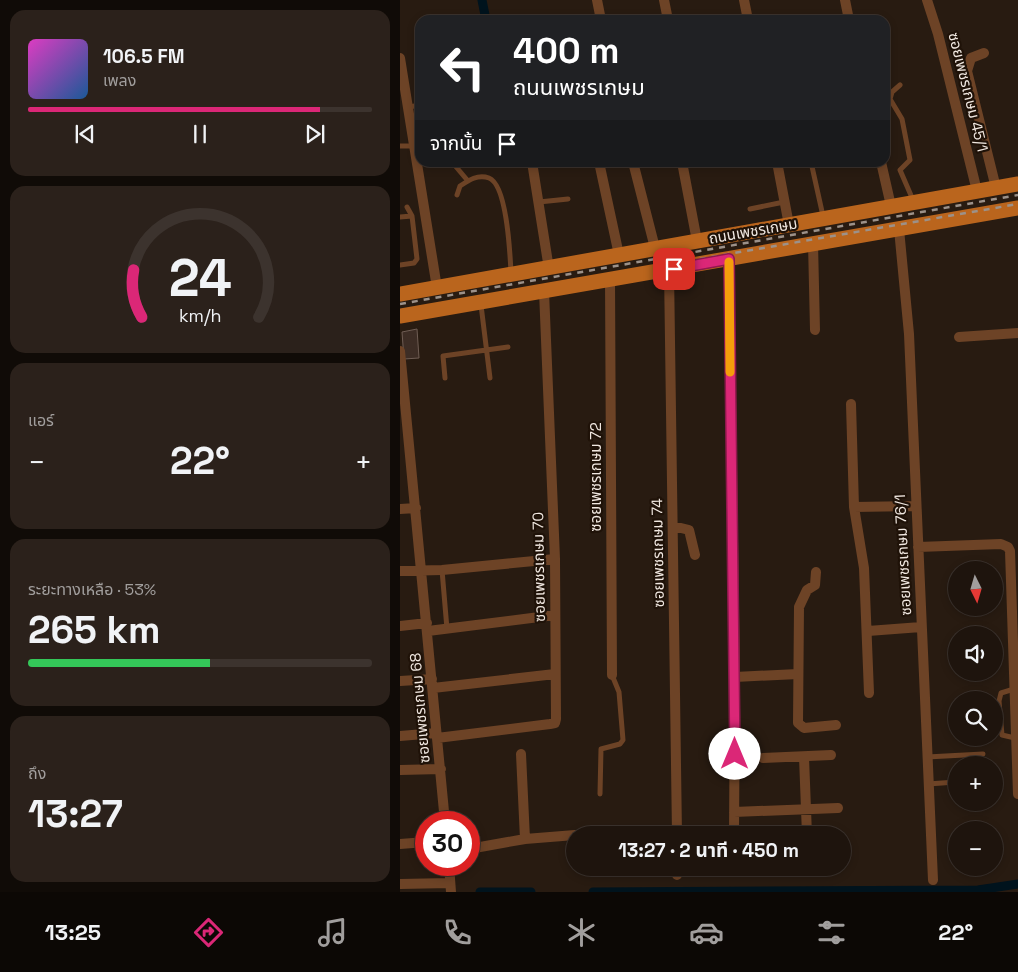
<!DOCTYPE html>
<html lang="th">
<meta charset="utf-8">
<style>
:root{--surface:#1e140d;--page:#2b211b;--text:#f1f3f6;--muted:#a19e9d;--line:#3c332e;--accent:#db2777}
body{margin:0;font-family:"Space Grotesk","Noto Sans Thai",sans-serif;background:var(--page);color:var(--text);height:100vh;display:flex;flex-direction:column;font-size:19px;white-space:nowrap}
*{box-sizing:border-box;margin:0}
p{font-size:16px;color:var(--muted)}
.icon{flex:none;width:28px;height:28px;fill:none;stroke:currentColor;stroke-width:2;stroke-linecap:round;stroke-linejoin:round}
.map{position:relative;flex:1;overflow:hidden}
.sheet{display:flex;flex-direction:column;gap:10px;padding:10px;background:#100b07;width:400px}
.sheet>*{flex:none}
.hud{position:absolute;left:15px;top:15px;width:475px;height:152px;border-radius:15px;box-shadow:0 2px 8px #0003,0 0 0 1px var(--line);background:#202124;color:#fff;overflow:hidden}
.needle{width:32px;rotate:175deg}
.fabs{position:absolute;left:548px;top:561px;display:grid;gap:10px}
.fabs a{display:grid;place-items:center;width:55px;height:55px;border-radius:50%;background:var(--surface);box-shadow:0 2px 8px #0003,0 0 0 1px var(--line);font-size:25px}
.speed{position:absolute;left:15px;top:811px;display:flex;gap:10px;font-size:25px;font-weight:700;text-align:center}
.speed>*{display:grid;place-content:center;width:65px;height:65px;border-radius:50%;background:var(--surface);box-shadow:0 2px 8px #0003,0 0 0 1px var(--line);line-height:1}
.speed .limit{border:8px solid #d22;background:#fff;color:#111}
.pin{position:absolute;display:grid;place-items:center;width:42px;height:42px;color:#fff;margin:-21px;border-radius:10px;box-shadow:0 2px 8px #0006}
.me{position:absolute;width:55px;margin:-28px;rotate:0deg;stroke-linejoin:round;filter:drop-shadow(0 0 4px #0008)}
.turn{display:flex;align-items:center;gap:18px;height:105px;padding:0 15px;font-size:22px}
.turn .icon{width:65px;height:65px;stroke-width:2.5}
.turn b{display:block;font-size:35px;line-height:42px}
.then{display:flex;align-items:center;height:48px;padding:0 15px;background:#0003;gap:10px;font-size:19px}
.big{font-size:38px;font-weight:700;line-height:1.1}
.sheet .widget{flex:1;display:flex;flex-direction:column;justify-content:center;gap:8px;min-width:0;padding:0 18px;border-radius:15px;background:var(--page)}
.sheet .dial{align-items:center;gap:0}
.dial svg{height:130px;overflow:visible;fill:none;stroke:var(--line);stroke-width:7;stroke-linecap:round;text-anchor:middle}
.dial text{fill:var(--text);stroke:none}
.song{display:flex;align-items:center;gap:15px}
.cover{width:60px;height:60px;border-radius:8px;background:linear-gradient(135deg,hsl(310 70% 55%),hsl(210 70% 35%))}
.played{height:5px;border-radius:2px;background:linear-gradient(90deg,var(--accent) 85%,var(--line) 85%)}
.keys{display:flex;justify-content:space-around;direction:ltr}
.heat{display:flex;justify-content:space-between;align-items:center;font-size:28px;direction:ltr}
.charge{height:8px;border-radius:4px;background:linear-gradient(90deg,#34c759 53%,var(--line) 0)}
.trip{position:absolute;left:166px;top:826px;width:285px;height:50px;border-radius:25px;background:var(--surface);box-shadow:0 2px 8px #0003,0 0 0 1px var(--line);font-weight:700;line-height:50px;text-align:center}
.dock{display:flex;height:80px;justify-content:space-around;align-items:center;background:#0c0805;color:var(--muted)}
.dock .icon{width:35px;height:35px}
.dock .on{color:var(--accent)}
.dock b{font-size:22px;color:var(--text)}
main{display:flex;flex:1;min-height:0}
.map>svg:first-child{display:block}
</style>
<main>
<section class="sheet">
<div class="widget">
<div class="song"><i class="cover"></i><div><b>106.5 FM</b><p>เพลง</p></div></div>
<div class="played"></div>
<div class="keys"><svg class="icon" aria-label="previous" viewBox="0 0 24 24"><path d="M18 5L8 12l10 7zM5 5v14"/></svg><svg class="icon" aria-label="pause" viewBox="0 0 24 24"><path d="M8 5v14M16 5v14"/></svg><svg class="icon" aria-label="next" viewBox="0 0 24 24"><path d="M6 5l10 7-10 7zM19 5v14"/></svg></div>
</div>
<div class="widget dial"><svg viewBox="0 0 100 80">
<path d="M14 69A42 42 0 1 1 86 69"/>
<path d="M14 69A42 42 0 0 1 9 40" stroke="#db2777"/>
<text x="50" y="56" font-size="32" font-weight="700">24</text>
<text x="50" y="72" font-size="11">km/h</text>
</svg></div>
<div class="widget"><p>แอร์</p>
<div class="heat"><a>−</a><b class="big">22°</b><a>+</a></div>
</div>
<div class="widget"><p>ระยะทางเหลือ · 53%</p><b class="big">265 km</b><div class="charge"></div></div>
<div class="widget"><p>ถึง</p><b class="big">13:27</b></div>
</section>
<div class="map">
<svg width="618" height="892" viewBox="0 0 618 892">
<rect width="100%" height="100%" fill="#281b11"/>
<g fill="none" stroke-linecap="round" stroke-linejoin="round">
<path stroke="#00131d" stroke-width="9" d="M82,0L86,20
M80,892H131
M193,892L578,890L618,884"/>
</g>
<path fill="#3d2d25" stroke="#6f5d54" d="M17,329L19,358L4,359L2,332Z"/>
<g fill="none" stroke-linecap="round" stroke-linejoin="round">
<path stroke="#6d4326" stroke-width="5" d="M500,85L492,92L490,99L502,119L510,160L500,170L513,200
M9,107L20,105
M0,146H20
M52,162L68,181
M411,162L423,216
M57,195L60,186C69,180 78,174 89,178C107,185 110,254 111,272
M139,202L168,199
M350,209L384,202
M0,217L12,216
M0,265L14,263L17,259L12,216L7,207
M81,305L90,378
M45,378L43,356L108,347
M42,570L47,629
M614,689L601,693L599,701L602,735L615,738
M527,757L583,754
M528,784L556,782
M200,794L201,749L220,744L223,740L219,692L212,675"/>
<path stroke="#6d4326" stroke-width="10" d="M197,0L201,20
M264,0L268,20
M344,0L348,20
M445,0L449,20
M527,0L538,34L577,191
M584,53L571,58L567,71L596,188
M0,58L37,288
M132,162L149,269
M199,162L219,255
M233,162L255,248
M282,162L297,241
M377,162L389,225
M481,162L491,206
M499,229L509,334L533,880
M413,243L415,330
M329,259L335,677L334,835
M269,270L277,835
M210,279L212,675
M559,337L618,333
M0,351L45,822
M451,404L454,507L464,568L469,693
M454,507L516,506
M0,509L16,508
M273,526L289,530L295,555
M518,547L601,544L608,547L610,551L618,794
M0,571L42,570L155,559
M416,572L415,585L407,590L399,607L398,723L404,728L436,725
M0,626L27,623
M28,631L155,615
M468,631L521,627
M335,677L398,674
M0,681L32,679
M33,688L155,674
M0,736L36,733
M37,738L150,724L155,723L156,719L155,559L144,291
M404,757L407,835
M363,758L431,755
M0,770L41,769
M334,812L438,808
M178,835L193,834
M125,839L175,835
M0,844L26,842
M69,849L125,839L121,754
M49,865L51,892
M277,868V875
M335,868V871
M0,884L50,883"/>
<path stroke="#ba651d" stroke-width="15" d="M0,294L618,184
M0,316L618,208"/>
<path stroke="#9c9189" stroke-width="2.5" stroke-dasharray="6 6" stroke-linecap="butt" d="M288,261L618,204
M0,304L618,195"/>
</g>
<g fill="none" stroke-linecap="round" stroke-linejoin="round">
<defs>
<path id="route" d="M274,269L329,259L335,754"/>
</defs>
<use href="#route" stroke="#8e194d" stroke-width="12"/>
<use href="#route" stroke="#db2777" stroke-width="9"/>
<path stroke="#f59e0b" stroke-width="9" d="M329,262L330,372"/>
</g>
<g text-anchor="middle" stroke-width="4.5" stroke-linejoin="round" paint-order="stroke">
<g font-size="15" fill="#f1e8e1" stroke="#1f1208">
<text transform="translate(568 92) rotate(76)" y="5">ซอยเพชรเกษม 45/1</text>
<text transform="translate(353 231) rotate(-10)" y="5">ถนนเพชรเกษม</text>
<text transform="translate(196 477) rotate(-90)" y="5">ซอยเพชรเกษม 72</text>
<text transform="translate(258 553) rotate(-91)" y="5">ซอยเพชรเกษม 74</text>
<text transform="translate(503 555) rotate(-93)" y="5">ซอยเพชรเกษม 76/1</text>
<text transform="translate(139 567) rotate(-91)" y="5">ซอยเพชรเกษม 70</text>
<text transform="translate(20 708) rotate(-95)" y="5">ซอยเพชรเกษม 68</text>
</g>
</g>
</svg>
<div class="fabs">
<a><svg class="needle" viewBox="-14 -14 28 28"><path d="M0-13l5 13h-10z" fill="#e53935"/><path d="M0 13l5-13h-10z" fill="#a19e9d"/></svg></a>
<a><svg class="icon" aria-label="sound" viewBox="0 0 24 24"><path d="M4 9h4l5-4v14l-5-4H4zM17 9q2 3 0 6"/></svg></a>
<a><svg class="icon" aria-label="search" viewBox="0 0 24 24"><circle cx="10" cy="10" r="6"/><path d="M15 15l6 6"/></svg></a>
<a>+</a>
<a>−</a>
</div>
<div class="speed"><div class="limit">30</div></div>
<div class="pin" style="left:274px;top:269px;background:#d93025"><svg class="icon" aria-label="arrive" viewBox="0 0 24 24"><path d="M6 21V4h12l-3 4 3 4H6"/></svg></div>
<svg class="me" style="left:335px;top:754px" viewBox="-20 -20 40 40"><circle r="19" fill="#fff"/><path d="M0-13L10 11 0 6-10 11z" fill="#db2777"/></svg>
<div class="trip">13:27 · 2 นาที · 450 m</div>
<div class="hud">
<div class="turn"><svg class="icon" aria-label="left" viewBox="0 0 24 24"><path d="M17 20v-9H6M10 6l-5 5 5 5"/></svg><div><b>400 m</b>ถนนเพชรเกษม</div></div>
<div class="then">จากนั้น<svg class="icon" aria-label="arrive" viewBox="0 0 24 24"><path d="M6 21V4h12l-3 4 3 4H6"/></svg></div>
</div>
</div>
</main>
<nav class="dock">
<b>13:25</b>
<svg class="icon on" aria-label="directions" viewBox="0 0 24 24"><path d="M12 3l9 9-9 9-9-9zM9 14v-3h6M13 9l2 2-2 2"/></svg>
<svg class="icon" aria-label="music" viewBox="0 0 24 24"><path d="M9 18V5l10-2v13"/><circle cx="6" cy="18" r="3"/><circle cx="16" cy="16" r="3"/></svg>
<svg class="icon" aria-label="phone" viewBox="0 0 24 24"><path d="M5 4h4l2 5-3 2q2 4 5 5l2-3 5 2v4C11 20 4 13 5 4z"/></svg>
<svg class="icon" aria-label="climate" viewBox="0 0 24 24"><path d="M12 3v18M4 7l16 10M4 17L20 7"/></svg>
<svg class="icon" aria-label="car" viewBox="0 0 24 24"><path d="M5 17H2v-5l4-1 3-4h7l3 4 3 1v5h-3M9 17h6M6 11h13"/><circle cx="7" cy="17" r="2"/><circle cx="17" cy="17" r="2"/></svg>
<svg class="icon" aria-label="filters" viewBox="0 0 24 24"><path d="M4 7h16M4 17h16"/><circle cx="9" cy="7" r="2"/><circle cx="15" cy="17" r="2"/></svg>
<b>22°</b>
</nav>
